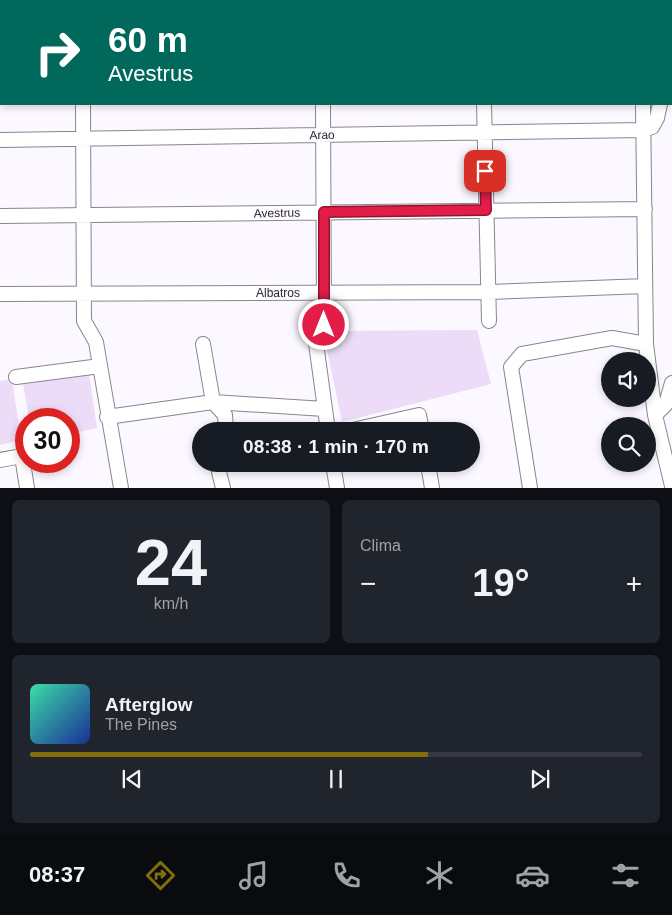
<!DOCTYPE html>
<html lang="es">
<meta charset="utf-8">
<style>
:root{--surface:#171b24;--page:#20242c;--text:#f1f3f6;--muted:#9ea1a6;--line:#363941;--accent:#816d09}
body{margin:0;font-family:Arial,sans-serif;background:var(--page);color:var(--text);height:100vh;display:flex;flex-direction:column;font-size:19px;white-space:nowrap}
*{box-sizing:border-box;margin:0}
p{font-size:16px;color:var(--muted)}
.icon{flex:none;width:28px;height:28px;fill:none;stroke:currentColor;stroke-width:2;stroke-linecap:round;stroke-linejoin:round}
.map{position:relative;height:488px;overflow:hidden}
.details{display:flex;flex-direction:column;gap:12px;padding:12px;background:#0d0f14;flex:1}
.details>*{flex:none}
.hud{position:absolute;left:0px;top:0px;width:672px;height:105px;box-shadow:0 2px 8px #0003;background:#00695c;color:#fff;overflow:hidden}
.controls{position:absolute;left:601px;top:352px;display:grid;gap:10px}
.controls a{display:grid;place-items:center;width:55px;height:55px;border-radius:50%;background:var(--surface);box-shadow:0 2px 8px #0003;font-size:25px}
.speed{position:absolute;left:15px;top:408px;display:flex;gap:10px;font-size:25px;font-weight:700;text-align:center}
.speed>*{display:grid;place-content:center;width:65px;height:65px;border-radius:50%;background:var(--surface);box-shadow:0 2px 8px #0003;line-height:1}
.speed .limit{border:8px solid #d22;background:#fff;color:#111}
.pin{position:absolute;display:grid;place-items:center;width:42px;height:42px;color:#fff;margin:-21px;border-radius:10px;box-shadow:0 2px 8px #0006}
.me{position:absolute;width:55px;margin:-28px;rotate:0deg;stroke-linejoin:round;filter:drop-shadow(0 0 4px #0008)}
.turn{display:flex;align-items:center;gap:18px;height:105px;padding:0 25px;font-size:22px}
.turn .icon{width:65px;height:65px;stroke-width:2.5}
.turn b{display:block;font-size:35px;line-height:42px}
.big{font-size:38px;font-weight:800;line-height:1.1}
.details .widget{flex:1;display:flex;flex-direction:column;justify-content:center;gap:8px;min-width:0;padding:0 18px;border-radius:8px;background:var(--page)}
.details .dial{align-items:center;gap:0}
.dial b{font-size:65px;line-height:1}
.song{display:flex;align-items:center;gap:15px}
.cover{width:60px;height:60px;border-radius:8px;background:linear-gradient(135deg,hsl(160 70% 55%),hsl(230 70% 35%))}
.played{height:5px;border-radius:2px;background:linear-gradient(90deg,var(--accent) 65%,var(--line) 65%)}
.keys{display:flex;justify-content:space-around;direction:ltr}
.heat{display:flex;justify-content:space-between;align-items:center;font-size:28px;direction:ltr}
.details .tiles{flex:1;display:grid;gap:12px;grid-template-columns:1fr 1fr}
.widget:last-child{grid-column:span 2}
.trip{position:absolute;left:192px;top:422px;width:288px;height:50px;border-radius:25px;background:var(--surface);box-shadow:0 2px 8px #0003;font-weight:800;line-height:50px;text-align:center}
.menu{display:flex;height:80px;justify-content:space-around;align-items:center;background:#090b0e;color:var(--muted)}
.menu .icon{width:35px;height:35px}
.menu .on{color:var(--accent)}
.menu b{font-size:22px;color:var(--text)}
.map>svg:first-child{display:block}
</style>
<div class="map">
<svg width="672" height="488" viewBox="0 0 672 488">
<rect width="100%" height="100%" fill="#fcf8ff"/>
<path fill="#eddcf8" d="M477,330L491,384L342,422L323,331Z
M89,373L97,428L69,434V419H29L23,383Z
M12,379L21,440L0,445V381Z"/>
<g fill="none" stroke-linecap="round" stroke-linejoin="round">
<defs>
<path id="minor" d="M322,0V1
M482,0V1
M642,0V1
M671,45L672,41
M0,59H1
M83,104L84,321L96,342L121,488
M323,104L324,325L315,336L328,431
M484,104L489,321
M643,104L646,344L655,415L672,486
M0,140L643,130L652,127L657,118L660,104
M0,216L645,209
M0,294L488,292L645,286
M203,344L213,402L225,415L226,431
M16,377L100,366
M655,415L666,404L672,383
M107,417L213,402L325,409
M348,431L419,415L422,431
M0,460L22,456L27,488
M220,464L219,472L223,488
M333,464L337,488
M428,464L432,488
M530,488L511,367L522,354L612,338L646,344"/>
</defs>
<use href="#minor" stroke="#8a858d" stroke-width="16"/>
<use href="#minor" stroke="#fff" stroke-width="14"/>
</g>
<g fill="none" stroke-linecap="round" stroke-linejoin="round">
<defs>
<path id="route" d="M324,325V212L486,210L485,171"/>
</defs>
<use href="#route" stroke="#92132f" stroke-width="12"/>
<use href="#route" stroke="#e11d48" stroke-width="9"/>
</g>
<g text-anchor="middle" stroke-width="4" stroke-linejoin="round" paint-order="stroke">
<g font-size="12" fill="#2c2a2d" stroke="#fcf8ff">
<text transform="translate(322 135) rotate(-1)" y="4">Arao</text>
<text transform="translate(277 213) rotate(-1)" y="4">Avestrus</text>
<text x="278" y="297">Albatros</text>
</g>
</g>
</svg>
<div class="controls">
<a><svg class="icon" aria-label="sound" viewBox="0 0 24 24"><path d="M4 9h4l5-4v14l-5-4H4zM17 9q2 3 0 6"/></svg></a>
<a><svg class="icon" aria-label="search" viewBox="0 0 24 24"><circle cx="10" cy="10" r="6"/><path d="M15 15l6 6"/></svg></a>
</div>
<div class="speed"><div class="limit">30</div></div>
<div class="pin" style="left:485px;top:171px;background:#d93025"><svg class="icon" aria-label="arrive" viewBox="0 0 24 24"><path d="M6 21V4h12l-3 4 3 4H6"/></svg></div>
<svg class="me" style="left:324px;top:325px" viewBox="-20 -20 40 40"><circle r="17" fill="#e11d48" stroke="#fff" stroke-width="3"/><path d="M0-11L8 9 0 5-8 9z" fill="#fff"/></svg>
<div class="trip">08:38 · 1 min · 170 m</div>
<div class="hud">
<div class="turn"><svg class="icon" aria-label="right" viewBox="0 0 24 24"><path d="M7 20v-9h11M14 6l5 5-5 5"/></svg><div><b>60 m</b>Avestrus</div></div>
</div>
</div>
<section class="details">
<div class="tiles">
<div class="widget dial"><b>24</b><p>km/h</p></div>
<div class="widget"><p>Clima</p>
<div class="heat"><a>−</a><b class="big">19°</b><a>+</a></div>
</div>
<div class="widget">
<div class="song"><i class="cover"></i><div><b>Afterglow</b><p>The Pines</p></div></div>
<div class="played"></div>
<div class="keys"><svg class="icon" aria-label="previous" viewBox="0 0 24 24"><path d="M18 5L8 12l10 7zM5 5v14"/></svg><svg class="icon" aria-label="pause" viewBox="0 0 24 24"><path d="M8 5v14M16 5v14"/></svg><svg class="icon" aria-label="next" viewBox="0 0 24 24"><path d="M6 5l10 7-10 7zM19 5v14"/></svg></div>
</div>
</div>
</section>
<nav class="menu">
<b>08:37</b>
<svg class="icon on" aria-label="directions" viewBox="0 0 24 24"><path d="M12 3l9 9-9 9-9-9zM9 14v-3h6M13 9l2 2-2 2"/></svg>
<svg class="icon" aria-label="music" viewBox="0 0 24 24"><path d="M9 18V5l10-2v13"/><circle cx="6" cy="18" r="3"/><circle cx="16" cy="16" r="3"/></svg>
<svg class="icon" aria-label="phone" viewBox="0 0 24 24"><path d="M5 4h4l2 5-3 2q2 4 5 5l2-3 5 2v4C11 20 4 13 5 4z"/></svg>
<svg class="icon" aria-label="climate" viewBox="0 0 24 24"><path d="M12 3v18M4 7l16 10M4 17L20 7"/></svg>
<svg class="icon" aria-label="car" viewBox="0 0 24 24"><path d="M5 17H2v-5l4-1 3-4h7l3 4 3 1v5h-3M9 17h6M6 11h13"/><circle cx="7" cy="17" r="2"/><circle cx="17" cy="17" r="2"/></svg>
<svg class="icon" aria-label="filters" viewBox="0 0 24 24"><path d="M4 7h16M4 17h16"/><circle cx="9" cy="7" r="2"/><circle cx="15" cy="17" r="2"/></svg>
</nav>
